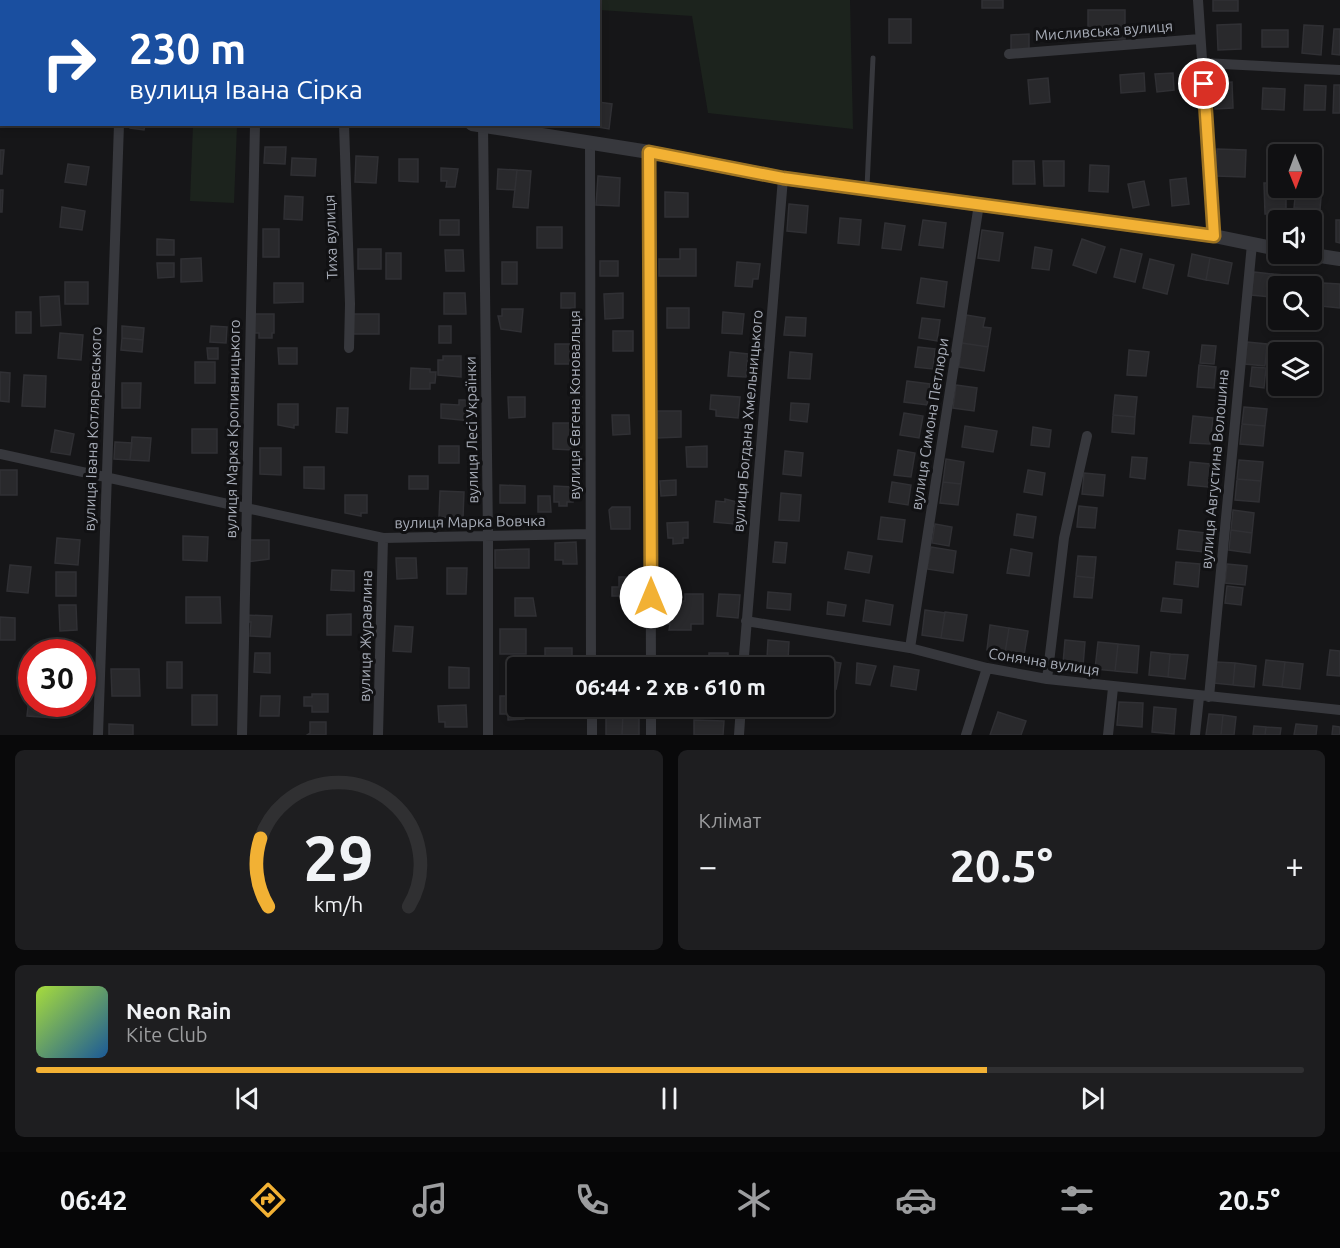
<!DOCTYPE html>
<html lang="uk">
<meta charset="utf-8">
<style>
:root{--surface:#101012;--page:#1e1e20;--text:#f1f3f6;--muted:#9c9d9f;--line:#303032;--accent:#f2b134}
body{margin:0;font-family:Ubuntu,sans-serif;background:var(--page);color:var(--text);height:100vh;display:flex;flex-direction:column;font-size:22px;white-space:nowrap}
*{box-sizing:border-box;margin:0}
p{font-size:20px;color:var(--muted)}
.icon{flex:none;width:33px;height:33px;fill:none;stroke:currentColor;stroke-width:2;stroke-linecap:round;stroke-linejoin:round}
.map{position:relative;height:735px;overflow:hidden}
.panel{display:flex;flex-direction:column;gap:15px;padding:15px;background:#09090a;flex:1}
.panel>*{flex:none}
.hud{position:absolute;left:0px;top:0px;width:600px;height:126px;box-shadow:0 3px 9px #0003,0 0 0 2px var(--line);background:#1a4fa0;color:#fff;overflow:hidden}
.needle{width:39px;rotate:179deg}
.tools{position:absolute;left:1268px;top:144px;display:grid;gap:12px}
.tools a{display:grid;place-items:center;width:54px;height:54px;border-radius:6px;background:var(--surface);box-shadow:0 3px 9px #0003,0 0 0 2px var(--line);font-size:30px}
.speed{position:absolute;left:18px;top:639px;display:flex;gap:12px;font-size:30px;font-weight:700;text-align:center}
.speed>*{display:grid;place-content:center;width:78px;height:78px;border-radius:50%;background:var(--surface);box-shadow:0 3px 9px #0003,0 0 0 2px var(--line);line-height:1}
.speed .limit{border:9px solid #d22;background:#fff;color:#111}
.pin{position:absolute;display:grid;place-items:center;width:51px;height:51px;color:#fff;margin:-26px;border:3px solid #fff;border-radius:50%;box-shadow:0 2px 6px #0007}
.me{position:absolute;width:66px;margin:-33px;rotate:0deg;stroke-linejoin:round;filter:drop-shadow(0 0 4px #0008)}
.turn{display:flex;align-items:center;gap:21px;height:126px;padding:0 30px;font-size:27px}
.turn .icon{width:78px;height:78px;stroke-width:2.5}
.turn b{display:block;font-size:42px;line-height:51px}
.big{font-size:45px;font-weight:600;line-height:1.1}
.panel .tile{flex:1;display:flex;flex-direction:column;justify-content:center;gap:9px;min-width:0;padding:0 21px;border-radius:9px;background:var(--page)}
.panel .dial{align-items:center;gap:0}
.dial svg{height:156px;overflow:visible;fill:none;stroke:var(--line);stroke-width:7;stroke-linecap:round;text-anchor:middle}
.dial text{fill:var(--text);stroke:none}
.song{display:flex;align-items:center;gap:18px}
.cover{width:72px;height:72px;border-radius:9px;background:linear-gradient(135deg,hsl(80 70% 55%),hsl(210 70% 35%))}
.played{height:6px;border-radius:3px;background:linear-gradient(90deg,var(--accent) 75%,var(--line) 75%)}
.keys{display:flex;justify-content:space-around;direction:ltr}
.heat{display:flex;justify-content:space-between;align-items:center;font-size:33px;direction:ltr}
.panel .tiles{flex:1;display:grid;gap:15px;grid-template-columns:1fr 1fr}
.tile:last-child{grid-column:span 2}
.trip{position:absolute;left:507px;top:657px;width:327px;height:60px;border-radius:6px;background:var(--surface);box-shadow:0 3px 9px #0003,0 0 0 2px var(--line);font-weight:600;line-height:60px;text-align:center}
.dock{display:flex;height:96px;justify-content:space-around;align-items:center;background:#060607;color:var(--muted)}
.dock .icon{width:42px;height:42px}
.dock .active{color:var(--accent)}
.dock b{font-size:27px;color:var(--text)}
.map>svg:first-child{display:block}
</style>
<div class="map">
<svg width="1340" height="735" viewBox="0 0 1340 735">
<rect width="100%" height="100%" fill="#161618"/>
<path fill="#222225" d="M188,0H332V1L188,2Z"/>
<path fill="#1c231d" d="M379,0H850L853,129L708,113L692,16L599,10L598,2Z
M193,125H237L234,203L190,201Z"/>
<path fill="#29292c" stroke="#303034" stroke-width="1.5" d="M0,0H9L2,2V17Z
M191,0H225L191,2Z
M982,0H1003V8H982Z
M1213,0H1238V11H1213Z
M1088,10H1125V39H1088Z
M889,19H911V43H889Z
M1241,24V49L1218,50L1217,25Z
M1304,25L1323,26L1321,55L1302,53Z
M0,26H2V49L0,48Z
M1334,29H1340V55L1332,54Z
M1262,30H1288V47H1262Z
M1029,34V49L1011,50V35Z
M1144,73L1145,91L1121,93L1120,75Z
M1173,73L1174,90L1157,92L1155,74Z
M1048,78L1050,102L1030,104L1028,80Z
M1232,82L1233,108L1215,109L1214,83Z
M1305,85L1326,86L1325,110H1304Z
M1334,85H1340V113H1333Z
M1263,88L1285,89L1284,110L1262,109Z
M598,102L612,104L609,129L580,124H598Z
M130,124H145L144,130L130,128Z
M265,147H286L285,164L264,163Z
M1217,149L1246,150L1245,177L1216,176Z
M0,150H4L2,174H0Z
M356,156L378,157L376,183L355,182Z
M292,158L316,159L315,176L291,175Z
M399,159H418V182L399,181Z
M1013,161H1034L1035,184H1013Z
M1043,161H1064V186H1044Z
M68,164L89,167L86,185L65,182Z
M1090,165L1109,166L1108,192L1089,191Z
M441,168L458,169L455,187H446L447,181H441Z
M498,169L517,170L515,190L497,189Z
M517,170L531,171L528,208L513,207Z
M598,176L620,178L619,206L596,205Z
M1186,178L1189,204L1172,206L1170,180Z
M1144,181L1149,205L1133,208L1128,184Z
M1264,183H1278V188H1286V214H1265Z
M1311,185H1322L1320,210L1294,208L1296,188H1311Z
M0,190H3L2,212H0Z
M665,192L688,193V217H665Z
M285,196L303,197L302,220L284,219Z
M789,204L808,206L806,233L787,231Z
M62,207L85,211L82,230L60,227Z
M840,218L861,220L859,245L838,243Z
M440,220H459V235H440Z
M923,220L946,223L943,248L919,245Z
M1336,220H1340V243L1336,242Z
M885,223L905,226L901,250L882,248Z
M537,227H562V248H537Z
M263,229H279V257H263Z
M982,230L1003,233L999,261L978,258Z
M157,239L174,240V255H157Z
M1082,239L1105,247L1096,273L1073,265Z
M1035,247L1052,250L1049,270L1032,268Z
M358,249H381V269H358Z
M680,249H696V276H659V259H680Z
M1121,249L1142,254L1135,282L1114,277Z
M445,250H463L464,271H446Z
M386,253H401V279H386Z
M1192,254L1210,258L1206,280L1188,276Z
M201,258L202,281L181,282V259Z
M1210,258L1232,263L1228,284L1206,280Z
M1150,259L1174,265L1167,294L1143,288Z
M600,261H618V276H600Z
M502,262H517V284H502Z
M737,262L760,264L758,279H753L752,287L735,286Z
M157,263H174V277L158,278Z
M1254,272L1273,274L1271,297L1251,295Z
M1273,274L1296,276L1295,286H1278V298L1271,297Z
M921,278L947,282L944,307L917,303Z
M65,282H88V304H65Z
M274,283H303V302L274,303Z
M1323,283L1340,284V308L1321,306Z
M444,293H465L466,314H444Z
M561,293H575V308H561Z
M623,293V318L605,319L604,294Z
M59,296L61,325L41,326L40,297Z
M667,308H689V328H667Z
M502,309H523L521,332L501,329L498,316H502Z
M16,312H31V333H16Z
M723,312L744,314L742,334L722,333Z
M253,314H274V333H272V338H259V333H253Z
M353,314H379V334H353Z
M966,315L985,318L983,327L991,328L988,347L962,343Z
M786,317L806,318L805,336L784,335Z
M922,318L940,320L937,341L919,338Z
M122,326L144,328L143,340L122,338Z
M211,326L227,327L226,343L210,342Z
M439,326H451V343H439Z
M613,331H633V351H613Z
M60,333L83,335L81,360L58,358Z
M122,338L143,340L142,352L121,350Z
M1247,342L1267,344L1265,366L1245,364Z
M962,343L988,347L984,371L959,367Z
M555,344H575V364H555Z
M1202,345L1216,346L1214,364L1200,363Z
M918,347L935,349L933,369L915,367Z
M207,348H218V359H208Z
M278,348H297V364H279Z
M1129,350L1149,352L1146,376L1127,375Z
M730,352L748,354L746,377L728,376Z
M790,352L812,354L810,379L788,378Z
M443,356H461V377L438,375V360H443Z
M195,362H215V383H195Z
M1199,365L1216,367L1214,388L1197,387Z
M1252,367L1266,368L1264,388L1250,386Z
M411,368L430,369V372H436L435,383H430V389H410Z
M0,372L10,373L9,402L0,401Z
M24,375L46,376L45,407L22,406Z
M907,381L930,384L927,405L904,402Z
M122,383H141L140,408H122Z
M956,385L977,388L974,411L953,408Z
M711,395L740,397L738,418L716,416V410L710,409Z
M1115,395L1137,397L1135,417L1113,415Z
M508,397H525V417L509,418Z
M459,400H472L471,421L441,418V404L459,405Z
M791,403L809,404L807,422L790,420Z
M278,404H298V425H294V428L278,425Z
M1244,407L1267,409L1265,426L1242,424Z
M337,408H348L347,433L336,432Z
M657,411H681V437L657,438Z
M904,413L923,416L919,438L900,435Z
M612,415H629L630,434L613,435Z
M1113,415L1135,417L1134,434L1112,432Z
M1193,416L1213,418L1210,444L1190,443Z
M553,423H573V450L553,449Z
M1242,424L1265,426L1263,446L1240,444Z
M965,426L997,431L993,452L962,447Z
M1033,427L1051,430L1049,447L1031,445Z
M192,429H217V453H192Z
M55,430L74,434L70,455L51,452Z
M132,437L151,438L149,461L130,460Z
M115,442L132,443L130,460L114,459Z
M439,446H459V463H439Z
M707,446V467H687L686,447Z
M260,448H281V475L260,474Z
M898,450L915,453L911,477L894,475Z
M785,451L803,453L801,476L783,474Z
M1132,457L1147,458L1145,479L1130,477Z
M946,459L964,462L961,484L943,482Z
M1239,460L1263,462L1261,481L1237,479Z
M1190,462L1210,464L1208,487L1188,485Z
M304,467H324V489L304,488Z
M0,470H17V495H0Z
M1028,470L1045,473L1042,495L1024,492Z
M1084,473L1105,475L1103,496L1082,494Z
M409,476H428V489H409Z
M1237,479L1261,481L1259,502L1235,500Z
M676,480V495L661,496L660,481Z
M892,482L911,485L908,505L889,502Z
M943,482L961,484L958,505L940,503Z
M500,485L525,486V503H500Z
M554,486L573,487V502H567V506H559V502H554Z
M440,491L464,492L463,518L439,517Z
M781,493L801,495L799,521L779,520Z
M345,495H367V513H361V516L345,513Z
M538,496H550L551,512H538Z
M725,499L737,502L735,524L714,522L716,501L725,502Z
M1079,506L1097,508L1095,528L1077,527Z
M612,507H630V529H611L609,510Z
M1233,510L1254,513L1252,533L1231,530Z
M1017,514L1036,517L1033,538L1014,535Z
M881,517L905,520L902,542L878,539Z
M688,522V538H683V543L673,544V538H668L667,523Z
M935,524L952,527L949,546L932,543Z
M1179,530L1205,533L1204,552L1177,549Z
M1231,530L1252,533L1250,553L1229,550Z
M183,536L208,537L207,561L183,560Z
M57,538L80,540L78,565L55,563Z
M247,540H269V559L247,562Z
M576,542L577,564H563V560H555V543Z
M775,542L787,543L785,563L773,562Z
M931,547L956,551L953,573L927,569Z
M529,549V568H495V550Z
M1011,549L1032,553L1029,576L1007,573Z
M848,552L872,556L869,573L845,569Z
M1078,556L1096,557L1094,578L1076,576Z
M396,558H416L417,578L397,579Z
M1176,562L1200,564L1198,587L1174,584Z
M1227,564L1247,566L1245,585L1225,583Z
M10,565L31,567L28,593L7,591Z
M447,568H467L466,594H447Z
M332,570L354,571V591L331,590Z
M56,572H76V596H56Z
M635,573H646V586L638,587V596H612V587H619V577H635Z
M1076,576L1094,578L1092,598L1074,597Z
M1227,586L1243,588L1241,605L1225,603Z
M768,592L791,594L790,610L767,608Z
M685,594H703V624H691V630H669L670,624H661V616H670V601H685Z
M719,594L740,595L738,618L717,616Z
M186,597H220L221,623H186Z
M515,598H533L536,616H515Z
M1163,598L1182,600L1181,613L1161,611Z
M866,600L893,605L890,625L863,621Z
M828,602L846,605L844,616L827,614Z
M59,605H76L77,630L60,631Z
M925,610L945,613L941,638L922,635Z
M945,612L967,615L963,641L941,638Z
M351,614V635H327V615Z
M245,615L272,616L270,637L250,636L251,622H245Z
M0,617L15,618V640H0Z
M990,625L1009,628L1005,653L987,650Z
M395,626L413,627L411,652L393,651Z
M1009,628L1028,631L1024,655L1005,653Z
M500,629H526V654H500Z
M768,640L789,642L788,660L782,659V664L774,663V659L767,658Z
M1065,640L1085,642L1083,666L1063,664Z
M1098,642L1118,644L1115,671L1095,669Z
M49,643L78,644V652H48Z
M1118,644L1139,646L1137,673L1115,671Z
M545,648H572V663L545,664Z
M1330,650L1340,651V676L1327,675Z
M1151,652L1170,654L1168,677L1149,675Z
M255,653H270V673L254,672Z
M709,653H728V668H709Z
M1170,654L1188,655L1185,679L1168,677Z
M824,660L841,663L836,689L824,686Z
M1266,660L1285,662L1282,687L1263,685Z
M167,662H182V688H167Z
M1216,662L1235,663L1233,685L1214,683Z
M1285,662L1303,664L1300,689L1282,687Z
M857,663L876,666L870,685L856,683Z
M1235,663L1256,666L1254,687L1233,685Z
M894,666L919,670L916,690L891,686Z
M449,667L469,668V688H449Z
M111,669H139L140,696H112Z
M27,683H32V698H29Z
M312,694H328V712H312V706H304V697H312Z
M192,695H217V725H192Z
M261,696H280L279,716H260Z
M500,696H518V706H524V719L508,720V714H500Z
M29,698H32V704H56L55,718L27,716Z
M1119,702L1143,703L1142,727L1117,725Z
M466,705L467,727H445V722H439L438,706Z
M620,706H638V709H620Z
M774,706H796V711L774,709Z
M1154,707L1176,709L1174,734L1152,732Z
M998,712L1026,721L1021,735H990Z
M606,713H623L622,735H606Z
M623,713H639V735H622Z
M1209,714L1223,715L1221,735H1206Z
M1223,715L1236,717L1234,735H1221Z
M694,720L724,721L723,735H694Z
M310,722H326V735H307L310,733Z
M109,724L133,725V735H109Z
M1296,724L1317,726L1316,735H1294Z
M1254,726L1266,727L1265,735H1253Z
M1333,726L1340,727V735H1332Z
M1266,727L1281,728L1280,735H1265Z"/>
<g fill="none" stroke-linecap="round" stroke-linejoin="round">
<path stroke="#37383d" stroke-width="5" d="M867,187L873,58"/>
<path stroke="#37383d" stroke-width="10" d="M1198,0L1214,236
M120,2V0
M1009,54L1200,39
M1203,63L1340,70
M344,124L350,304L349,348
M483,125L488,537V735
M590,143L591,668
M649,152L651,668
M0,454L383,538L590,534
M746,621L910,648L987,668L1047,679L1340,710
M910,648L979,204
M743,668L783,178
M1047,679L1064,538L1087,436
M1209,697L1252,244
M592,706V735
M651,706V735
M98,735L119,124
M242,735L255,124
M378,735L383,538
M739,735L741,706
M966,735L987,668
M1108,735L1113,688
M1195,735L1199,697"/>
<path stroke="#37383d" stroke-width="14" d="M341,0V2
M0,66H2
M472,124L649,152L783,178L1214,236L1278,249
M1307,254L1340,259"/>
</g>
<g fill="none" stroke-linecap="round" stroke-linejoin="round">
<defs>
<path id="route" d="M651,597L649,152L783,178L1214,236L1204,84"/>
</defs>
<use href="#route" stroke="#9d7322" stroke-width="15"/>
<use href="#route" stroke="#f2b134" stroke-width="10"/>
</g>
<g text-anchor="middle" stroke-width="6" stroke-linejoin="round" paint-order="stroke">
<g font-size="15" fill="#a8adb8" stroke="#111113">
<text transform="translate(1104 31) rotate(-4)" y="5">Мисливська вулиця</text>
<text transform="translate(331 237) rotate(-92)" y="5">Тиха вулиця</text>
<text transform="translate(575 405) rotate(-90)" y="5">вулиця Євгена Коновальця</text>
<text transform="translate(748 421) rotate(-85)" y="5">вулиця Богдана Хмельницького</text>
<text transform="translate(930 424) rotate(-81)" y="5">вулиця Симона Петлюри</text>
<text transform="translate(93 429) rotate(-88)" y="5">вулиця Івана Котляревського</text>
<text transform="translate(233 429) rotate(-89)" y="5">вулиця Марка Кропивницького</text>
<text transform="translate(472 430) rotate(-91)" y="5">вулиця Лесі Українки</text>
<text transform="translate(1215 469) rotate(-85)" y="5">вулиця Августина Волошина</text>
<text transform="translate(470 522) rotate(-1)" y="5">вулиця Марка Вовчка</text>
<text transform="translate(366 636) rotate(-89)" y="5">вулиця Журавлина</text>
<text transform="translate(1044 662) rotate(9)" y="5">Сонячна вулиця</text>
</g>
</g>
</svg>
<div class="tools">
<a><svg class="needle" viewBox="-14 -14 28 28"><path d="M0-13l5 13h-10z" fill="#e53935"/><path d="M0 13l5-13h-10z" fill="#9c9d9f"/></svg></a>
<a><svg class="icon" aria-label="sound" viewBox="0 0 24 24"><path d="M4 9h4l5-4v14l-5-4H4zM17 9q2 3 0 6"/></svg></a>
<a><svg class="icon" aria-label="search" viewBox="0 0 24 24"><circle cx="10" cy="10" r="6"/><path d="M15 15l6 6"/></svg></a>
<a><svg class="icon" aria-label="layers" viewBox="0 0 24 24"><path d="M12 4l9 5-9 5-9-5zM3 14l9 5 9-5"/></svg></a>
</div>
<div class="speed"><div class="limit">30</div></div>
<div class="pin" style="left:1204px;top:84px;background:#d93025"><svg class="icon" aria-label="arrive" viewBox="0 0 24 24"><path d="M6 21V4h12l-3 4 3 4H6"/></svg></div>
<svg class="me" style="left:651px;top:597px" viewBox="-20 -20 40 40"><circle r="19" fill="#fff"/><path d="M0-13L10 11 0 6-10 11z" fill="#f2b134"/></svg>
<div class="trip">06:44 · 2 хв · 610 m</div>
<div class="hud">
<div class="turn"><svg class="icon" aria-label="right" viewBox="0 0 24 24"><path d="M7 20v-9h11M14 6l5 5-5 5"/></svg><div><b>230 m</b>вулиця Івана Сірка</div></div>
</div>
</div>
<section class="panel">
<div class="tiles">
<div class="tile dial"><svg viewBox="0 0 100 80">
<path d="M14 69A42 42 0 1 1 86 69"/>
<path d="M14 69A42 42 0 0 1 10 34" stroke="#f2b134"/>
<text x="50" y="56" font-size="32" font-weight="700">29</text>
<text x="50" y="72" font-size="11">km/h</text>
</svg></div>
<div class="tile"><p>Клімат</p>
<div class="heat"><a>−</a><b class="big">20.5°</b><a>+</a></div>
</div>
<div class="tile">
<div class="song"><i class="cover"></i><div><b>Neon Rain</b><p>Kite Club</p></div></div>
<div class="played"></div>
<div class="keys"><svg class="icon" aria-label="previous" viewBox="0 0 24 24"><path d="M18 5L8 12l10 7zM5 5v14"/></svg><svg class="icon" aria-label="pause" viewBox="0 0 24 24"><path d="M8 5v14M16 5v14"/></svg><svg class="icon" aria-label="next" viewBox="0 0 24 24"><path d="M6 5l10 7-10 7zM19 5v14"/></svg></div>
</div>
</div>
</section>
<nav class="dock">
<b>06:42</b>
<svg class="icon active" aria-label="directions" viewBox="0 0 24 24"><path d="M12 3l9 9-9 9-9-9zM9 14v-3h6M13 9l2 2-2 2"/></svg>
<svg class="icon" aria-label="music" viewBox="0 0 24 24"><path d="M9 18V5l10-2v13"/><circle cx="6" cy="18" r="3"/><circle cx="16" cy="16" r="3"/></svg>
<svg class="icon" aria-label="phone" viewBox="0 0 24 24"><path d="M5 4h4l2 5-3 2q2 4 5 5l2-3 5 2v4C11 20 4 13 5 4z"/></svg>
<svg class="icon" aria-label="climate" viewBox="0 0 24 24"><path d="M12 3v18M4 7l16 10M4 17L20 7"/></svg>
<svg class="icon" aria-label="car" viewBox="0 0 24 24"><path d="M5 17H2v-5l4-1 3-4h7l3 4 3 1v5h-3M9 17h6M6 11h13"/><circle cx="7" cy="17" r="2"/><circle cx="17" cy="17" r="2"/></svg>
<svg class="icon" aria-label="filters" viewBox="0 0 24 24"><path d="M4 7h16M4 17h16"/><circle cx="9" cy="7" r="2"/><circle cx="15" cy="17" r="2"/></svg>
<b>20.5°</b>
</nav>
